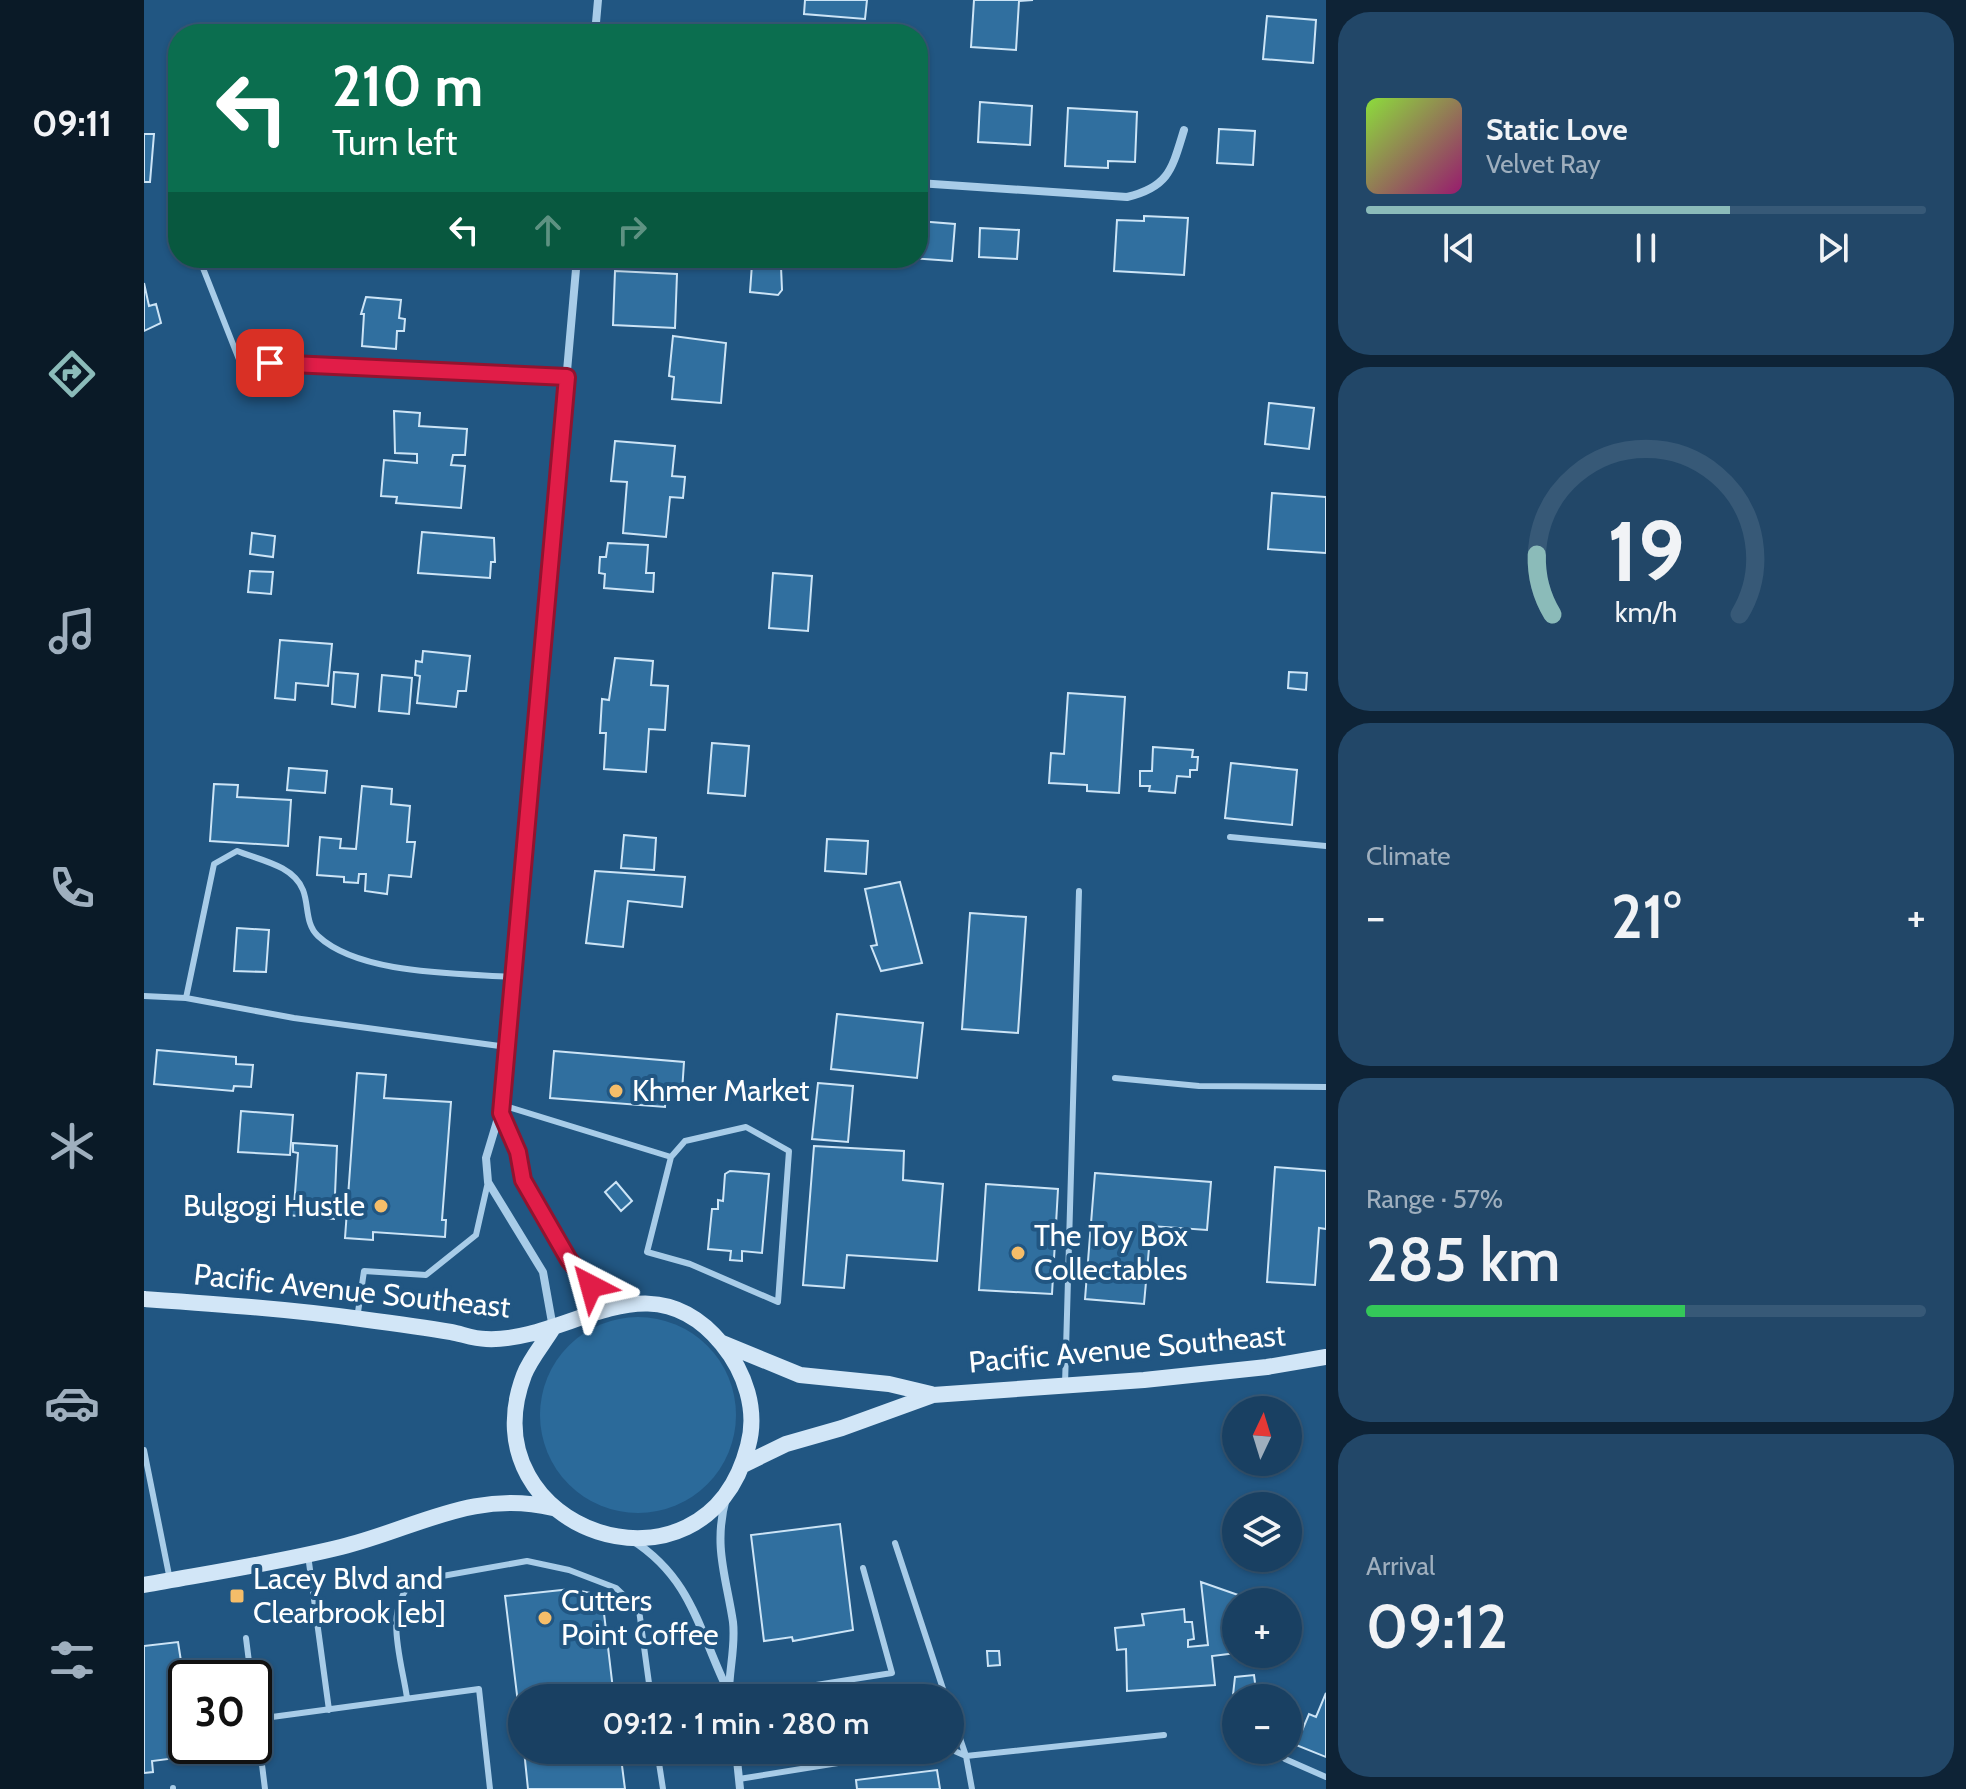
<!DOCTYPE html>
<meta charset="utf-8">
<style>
:root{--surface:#194062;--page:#224768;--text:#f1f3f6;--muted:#9fafbe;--line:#375977;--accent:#8bbbb9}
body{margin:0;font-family:Cabin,sans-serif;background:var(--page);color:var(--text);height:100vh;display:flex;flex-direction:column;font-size:30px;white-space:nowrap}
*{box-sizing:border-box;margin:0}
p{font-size:26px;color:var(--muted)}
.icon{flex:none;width:44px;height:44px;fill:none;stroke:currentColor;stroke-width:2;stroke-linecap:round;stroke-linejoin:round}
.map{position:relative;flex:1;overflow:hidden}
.drawer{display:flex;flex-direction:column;gap:12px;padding:12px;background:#0e2336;width:640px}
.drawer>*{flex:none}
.top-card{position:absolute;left:24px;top:24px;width:760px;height:244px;border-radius:32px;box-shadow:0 2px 6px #0004,0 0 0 2px var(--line);background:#0b6e4f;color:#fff;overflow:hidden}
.needle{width:52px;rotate:4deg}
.buttons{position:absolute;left:1078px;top:1396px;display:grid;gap:16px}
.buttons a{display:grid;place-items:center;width:80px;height:80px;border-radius:50%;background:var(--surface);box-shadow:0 2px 6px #0004,0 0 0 2px var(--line);font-size:40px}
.speed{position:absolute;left:24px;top:1660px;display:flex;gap:16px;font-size:40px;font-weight:700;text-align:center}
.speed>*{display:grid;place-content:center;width:104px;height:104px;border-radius:50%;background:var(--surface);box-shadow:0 2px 6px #0004,0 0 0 2px var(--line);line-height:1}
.speed .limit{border:4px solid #111;border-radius:12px;background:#fff;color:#111}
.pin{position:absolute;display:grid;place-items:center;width:68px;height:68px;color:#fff;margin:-34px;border-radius:16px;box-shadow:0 4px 12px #0006}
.me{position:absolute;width:88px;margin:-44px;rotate:321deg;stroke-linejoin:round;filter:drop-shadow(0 0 6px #0008)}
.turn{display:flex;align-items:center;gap:28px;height:168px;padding:0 32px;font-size:36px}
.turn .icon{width:104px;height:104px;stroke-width:2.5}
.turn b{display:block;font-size:56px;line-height:68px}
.lanes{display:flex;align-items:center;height:76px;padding:0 32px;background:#0003;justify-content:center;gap:40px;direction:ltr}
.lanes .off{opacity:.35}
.big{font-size:60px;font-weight:600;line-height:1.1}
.drawer .tile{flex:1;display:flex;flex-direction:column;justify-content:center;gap:12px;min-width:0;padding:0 28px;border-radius:32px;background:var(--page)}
.drawer .dial{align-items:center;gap:0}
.dial svg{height:208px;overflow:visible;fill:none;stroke:var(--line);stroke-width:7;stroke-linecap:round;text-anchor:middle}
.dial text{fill:var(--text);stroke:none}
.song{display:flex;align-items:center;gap:24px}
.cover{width:96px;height:96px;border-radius:12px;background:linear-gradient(135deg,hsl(90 70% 55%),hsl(320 70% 35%))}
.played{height:8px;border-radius:4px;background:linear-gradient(90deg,var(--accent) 65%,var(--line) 65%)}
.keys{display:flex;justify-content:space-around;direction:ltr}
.heat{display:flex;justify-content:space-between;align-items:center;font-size:44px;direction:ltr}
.charge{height:12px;border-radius:6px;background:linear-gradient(90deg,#34c759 57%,var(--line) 0)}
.trip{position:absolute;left:364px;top:1684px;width:456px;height:80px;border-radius:40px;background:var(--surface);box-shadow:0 2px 6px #0004,0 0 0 2px var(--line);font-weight:600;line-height:80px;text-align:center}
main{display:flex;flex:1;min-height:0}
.tabs{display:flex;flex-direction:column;width:144px;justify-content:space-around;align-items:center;background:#0a1a27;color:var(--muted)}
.tabs .icon{width:56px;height:56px}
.tabs .current{color:var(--accent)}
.tabs b{font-size:36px;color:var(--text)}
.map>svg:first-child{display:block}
</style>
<main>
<nav class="tabs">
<b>09:11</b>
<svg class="icon current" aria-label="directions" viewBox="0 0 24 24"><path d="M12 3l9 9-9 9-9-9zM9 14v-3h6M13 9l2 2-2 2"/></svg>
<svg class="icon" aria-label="music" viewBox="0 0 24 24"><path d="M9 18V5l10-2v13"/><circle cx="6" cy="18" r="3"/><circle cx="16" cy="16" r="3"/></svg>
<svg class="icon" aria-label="phone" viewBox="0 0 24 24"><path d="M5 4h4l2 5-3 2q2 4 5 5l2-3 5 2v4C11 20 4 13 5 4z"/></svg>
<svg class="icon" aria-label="climate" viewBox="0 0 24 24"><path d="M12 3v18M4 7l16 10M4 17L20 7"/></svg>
<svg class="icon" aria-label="car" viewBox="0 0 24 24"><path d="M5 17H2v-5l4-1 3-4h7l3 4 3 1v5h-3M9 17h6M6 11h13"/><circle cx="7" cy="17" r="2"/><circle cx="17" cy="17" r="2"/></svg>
<svg class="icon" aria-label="filters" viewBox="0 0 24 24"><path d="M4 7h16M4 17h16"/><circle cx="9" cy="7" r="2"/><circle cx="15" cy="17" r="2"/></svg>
</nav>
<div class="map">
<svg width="1182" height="1789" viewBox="0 0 1182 1789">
<rect width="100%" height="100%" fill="#215682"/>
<path fill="#2b6a9a" d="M396 1415a98 98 0 1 1 196 0a98 98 0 1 1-196 0Z"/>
<path fill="#306f9f" stroke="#cce4f6" stroke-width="2" d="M661,0H723L721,19L660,14Z
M830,0H889L875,1L872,50L827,47Z
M1123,16L1172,20L1169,63L1119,59Z
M836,102L888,106L886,145L834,142Z
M924,108L993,112L991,162L964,161V168L921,166Z
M1075,129L1111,131L1109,165L1073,163Z
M0,134H10L6,182H0Z
M1000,216L1044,218L1040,275L970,271L973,220L1000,221Z
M774,221L811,224L808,261L766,258H774Z
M836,228L875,230L873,259L835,257Z
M608,264L637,267L638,290L634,295L606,292Z
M471,271L533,274L531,328L469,325Z
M0,283L5,306L12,304L17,323L0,331Z
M222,297L257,300L255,318L261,319L260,331H253L252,349L218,346L220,314H217Z
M529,336L582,343L577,403L528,399L530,377L525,376Z
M1125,403L1170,408L1165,449L1121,444Z
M250,411L276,413L275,426L323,429L321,455H309L307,465L321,466L317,508L252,503L253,497L237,496L240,460L273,463V454L251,453Z
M471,441L531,446L528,476L541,477L539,498L526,497L522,537L479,533L483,482L467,481Z
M1128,493L1182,497V553L1124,549Z
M278,532L350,538L351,562H347L346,578L274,573Z
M108,533L131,536L129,557L106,554Z
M464,543L504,545L502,573H510L509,592L460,588L461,574L455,573L456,557H462Z
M106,571L129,572L127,594L104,592Z
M629,573L668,576L664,631L625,628Z
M136,640L188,644L184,686L152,683L151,700L131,698Z
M279,651L326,656L322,691H314L312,707L273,703L276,676L271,675L272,661L278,662Z
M471,658L509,661L507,685L524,686L521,730L505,729L502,772L460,769L462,733H456L458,699L465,700Z
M190,672L214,674L211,707L188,704Z
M1145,672L1163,673L1162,690L1144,688Z
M238,675L268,678L265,714L235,711Z
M924,693L981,697L975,793L943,791V785L905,783L907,753L920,754Z
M568,743L605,746L601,796L564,793Z
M1009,747L1049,750L1048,757H1054L1053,770H1046V777L1033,776L1031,793L1005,791L1006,786H996V771H1008Z
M1087,763L1153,770L1148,825L1081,818Z
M145,768L183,771L181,793L143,790Z
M70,784L94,785L93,797L147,800L144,846L66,841Z
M218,786L248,789L247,804L266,806L263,842H271L267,877L245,875L243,894L221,891L222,874H215L214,883L200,882V877L173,875L176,837L197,839L196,848L212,849Z
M480,835L512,838L510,870L477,868Z
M683,839L724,841L722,874L681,871Z
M451,871L541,877L538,907L484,901L479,947L442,943Z
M756,882L778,963L737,971L727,946L733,945L721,889Z
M826,913L882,917L874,1033L818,1029Z
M93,928L125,930L122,972L90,971Z
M693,1014L779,1023L773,1078L687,1069Z
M13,1050L92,1057V1064L109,1065L107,1087L90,1086L89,1091L10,1084Z
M410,1051L540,1062L538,1092L522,1091L521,1107L406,1098Z
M213,1073L242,1075L240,1098L307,1102L298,1220H302L301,1237L229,1232V1240L201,1238Z
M674,1083L709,1086L704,1142L668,1139Z
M97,1111L149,1115L146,1155L94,1152Z
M149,1143L193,1146L190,1219L143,1215L144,1206H150L154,1153L149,1152Z
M670,1146L760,1151L759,1180L799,1184L793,1261L703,1255L700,1288L659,1285Z
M1131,1167L1182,1171V1229L1175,1228L1171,1285L1123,1282Z
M586,1171L625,1174L618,1253L598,1251V1261L586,1260L587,1251L564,1249L568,1209H574V1200L579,1201L581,1174Z
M951,1173L1067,1182L1063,1230L1007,1226L1000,1304L941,1299Z
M472,1182L488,1201L477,1211L461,1192Z
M842,1184L914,1189L908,1294L835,1290Z
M696,1524L709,1630L649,1641L648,1637L620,1641L607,1535Z
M1057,1582L1114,1602H1092V1653L1068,1656L1071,1685L983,1691L982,1649L973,1650L971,1628L1000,1625L998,1614L1040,1609L1041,1622H1048L1050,1639L1044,1640V1647L1064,1645Z
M427,1589L446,1593L459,1605L470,1698H378V1736L361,1596Z
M34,1642L42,1693V1746H47L48,1756L8,1761L9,1772L0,1773V1646Z
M843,1651H855L856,1665L844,1666Z
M1110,1675L1113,1698L1089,1695L1091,1677Z
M1182,1693V1757L1152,1745L1165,1714L1172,1717Z
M380,1750H476L481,1789H384Z
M793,1770L796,1789H713L712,1780Z"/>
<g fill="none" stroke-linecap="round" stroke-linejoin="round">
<path stroke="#a8cce8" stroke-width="6" d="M55,258L96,362L423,377
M1086,837L1182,846
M0,996L42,998L150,1018L363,1047
M42,998L70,864L93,851C115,860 149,865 159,890C165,905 161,924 174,936C216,975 314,973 369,977
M971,1078L1055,1086L1182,1087
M358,1105L527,1157L503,1252L546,1264L634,1302L645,1151L602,1127L541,1141L527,1157
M213,1319L220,1271L282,1275L332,1235L344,1182
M921,1385L935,891
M0,1450L26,1580
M751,1543L802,1698
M164,1555L185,1710
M102,1638L107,1678
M263,1698C258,1661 238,1608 270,1581L383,1561L425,1570L472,1588L495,1610L507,1698
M589,1698L748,1673L719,1568
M110,1700L121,1789
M806,1709L822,1756L1020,1735
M113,1719L335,1689L346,1789
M806,1749L822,1756L828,1789
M513,1750L519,1789
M1141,1759L1182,1777
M595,1779L775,1750
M29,1788V1789"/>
<path stroke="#a8cce8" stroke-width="8" d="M451,34L454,0
M774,183L983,197C1025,187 1028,169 1040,130
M357,1113L374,1152L379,1180L425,1260L447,1286L477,1304
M409,1328L399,1272L344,1182L342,1158L358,1105L433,258
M582,1498C569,1546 582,1576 589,1622C592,1648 584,1673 585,1698
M488,1540C549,1579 555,1632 585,1693
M592,1750L596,1789"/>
<path stroke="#d2e6f7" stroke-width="16" d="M0,1299C72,1304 145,1309 217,1319C247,1323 277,1327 307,1332C318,1334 330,1339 342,1339C425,1343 504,1254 578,1344C601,1372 614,1410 604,1446C561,1613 321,1531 380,1375C386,1359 400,1343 409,1328
M578,1343L656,1375L745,1384L787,1394
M599,1465L642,1444L698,1428L789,1395L1000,1380L1123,1367L1182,1357
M0,1585C66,1573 132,1563 197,1547C271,1529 329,1489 409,1508"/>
</g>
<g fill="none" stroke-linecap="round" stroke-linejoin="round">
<defs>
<path id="route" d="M126,363L423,377L357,1113L374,1152L379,1180L425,1260L447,1286"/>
</defs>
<use href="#route" stroke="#92132f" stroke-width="20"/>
<use href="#route" stroke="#e11d48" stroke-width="14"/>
</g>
<g fill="#f5bd69" stroke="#215682" stroke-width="3">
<circle cx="472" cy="1091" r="8"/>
<circle cx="237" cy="1206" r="8"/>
<circle cx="874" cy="1253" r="8"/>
<rect x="85" y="1588" width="16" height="16" rx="4"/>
<circle cx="401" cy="1618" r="8"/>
</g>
<g text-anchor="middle" stroke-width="8" stroke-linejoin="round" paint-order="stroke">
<g font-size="30" fill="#fff" stroke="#215682" text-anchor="start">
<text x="488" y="1101">Khmer Market</text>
<text x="221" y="1216" text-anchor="end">Bulgogi Hustle</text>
<text x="890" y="1246">The Toy Box<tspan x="890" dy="34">Collectables</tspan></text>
<text x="109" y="1589">Lacey Blvd and<tspan x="109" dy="34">Clearbrook [eb]</tspan></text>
<text x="417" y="1611">Cutters<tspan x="417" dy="34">Point Coffee</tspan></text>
</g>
<g font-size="30" fill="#fff" stroke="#215682">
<text transform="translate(208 1291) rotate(6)" y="10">Pacific Avenue Southeast</text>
<text transform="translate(983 1349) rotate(-5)" y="10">Pacific Avenue Southeast</text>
</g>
</g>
</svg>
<div class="buttons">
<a><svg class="needle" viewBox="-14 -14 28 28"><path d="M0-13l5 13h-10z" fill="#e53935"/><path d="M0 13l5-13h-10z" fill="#9fafbe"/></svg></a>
<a><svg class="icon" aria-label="layers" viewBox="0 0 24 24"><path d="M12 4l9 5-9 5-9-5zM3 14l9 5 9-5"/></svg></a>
<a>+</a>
<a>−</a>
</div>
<div class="speed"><div class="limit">30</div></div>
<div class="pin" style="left:126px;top:363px;background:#d93025"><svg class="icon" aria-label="arrive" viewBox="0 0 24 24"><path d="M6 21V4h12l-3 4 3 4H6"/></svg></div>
<svg class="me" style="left:447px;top:1286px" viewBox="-20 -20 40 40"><path d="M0-17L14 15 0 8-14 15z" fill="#e11d48" stroke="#fff" stroke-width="4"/></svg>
<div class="trip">09:12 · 1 min · 280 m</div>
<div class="top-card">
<div class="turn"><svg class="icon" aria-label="left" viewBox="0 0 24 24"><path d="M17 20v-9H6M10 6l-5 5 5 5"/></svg><div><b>210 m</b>Turn left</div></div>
<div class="lanes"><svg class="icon" aria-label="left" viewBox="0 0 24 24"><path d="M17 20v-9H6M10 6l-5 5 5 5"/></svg><svg class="icon off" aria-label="ahead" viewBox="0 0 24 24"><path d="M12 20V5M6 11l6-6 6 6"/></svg><svg class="icon off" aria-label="right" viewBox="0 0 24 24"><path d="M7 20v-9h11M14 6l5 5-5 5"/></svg></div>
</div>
</div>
<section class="drawer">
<div class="tile">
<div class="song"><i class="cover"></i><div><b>Static Love</b><p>Velvet Ray</p></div></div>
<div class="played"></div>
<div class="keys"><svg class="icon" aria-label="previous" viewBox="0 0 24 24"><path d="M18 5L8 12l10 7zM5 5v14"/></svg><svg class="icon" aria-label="pause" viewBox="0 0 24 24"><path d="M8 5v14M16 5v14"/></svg><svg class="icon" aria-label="next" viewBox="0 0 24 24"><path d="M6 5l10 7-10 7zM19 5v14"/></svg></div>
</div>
<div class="tile dial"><svg viewBox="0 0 100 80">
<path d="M14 69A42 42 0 1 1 86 69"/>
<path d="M14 69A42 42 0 0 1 8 46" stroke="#8bbbb9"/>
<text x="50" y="56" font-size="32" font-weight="700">19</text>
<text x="50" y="72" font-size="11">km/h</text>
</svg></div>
<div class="tile"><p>Climate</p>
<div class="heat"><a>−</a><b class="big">21°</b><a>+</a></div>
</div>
<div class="tile"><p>Range · 57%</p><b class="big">285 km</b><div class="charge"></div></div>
<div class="tile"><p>Arrival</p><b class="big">09:12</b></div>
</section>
</main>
